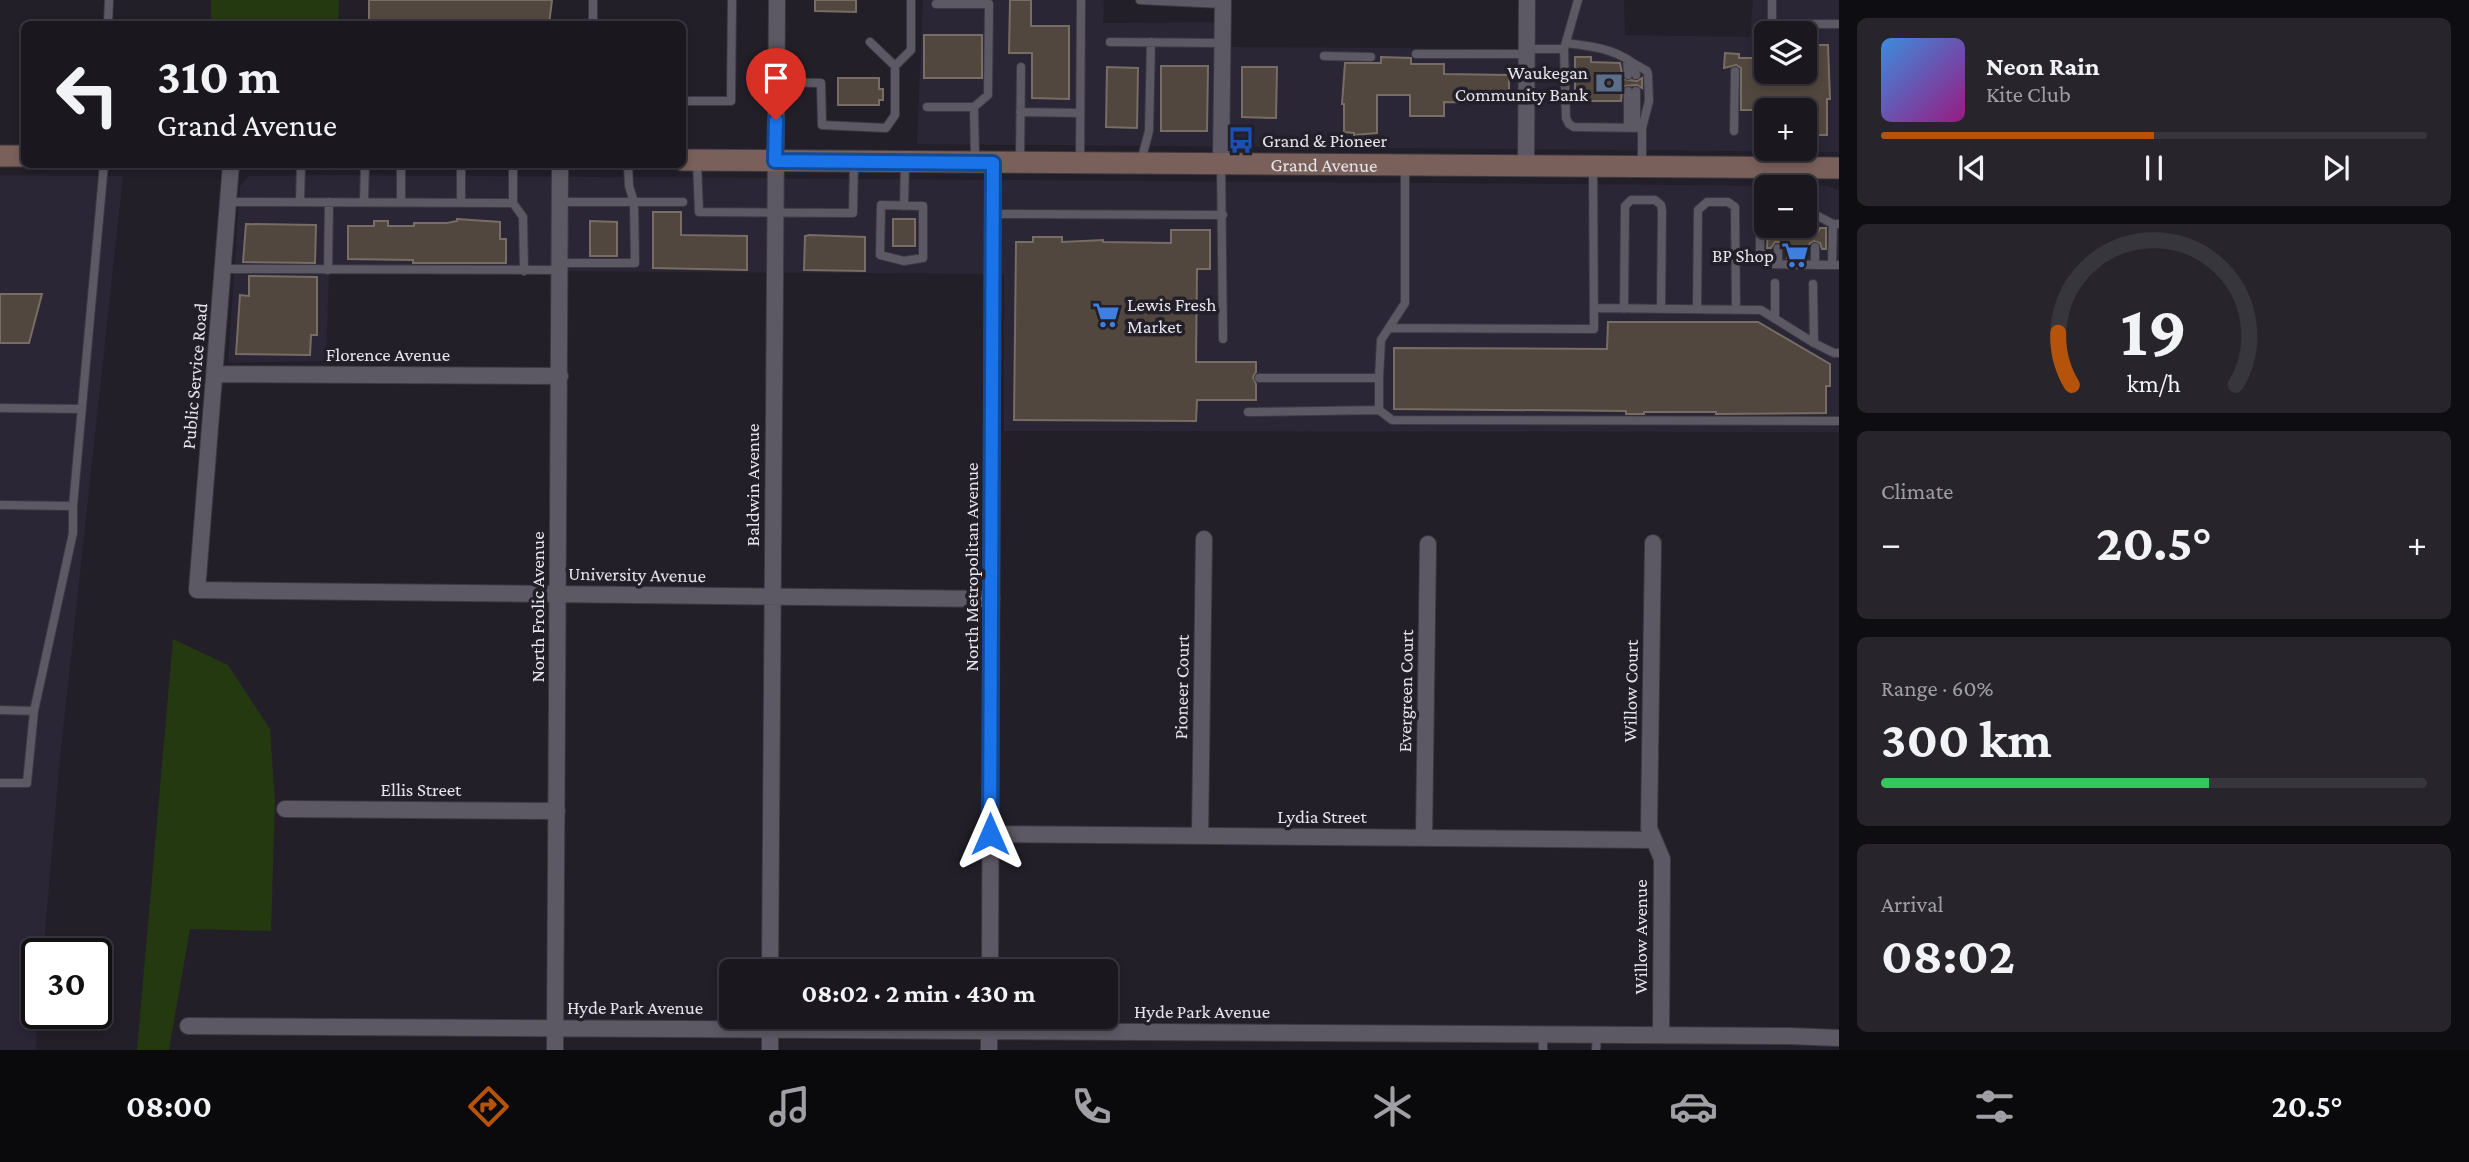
<!DOCTYPE html>
<meta charset="utf-8">
<style>
:root{--surface:#1a171f;--page:#27242c;--text:#f1f3f6;--muted:#9f9fa4;--line:#38363d;--accent:#b45309}
body{margin:0;font-family:"Crimson Pro",serif;background:var(--page);color:var(--text);height:100vh;display:flex;flex-direction:column;font-size:26px;white-space:nowrap}
*{box-sizing:border-box;margin:0}
p{font-size:23px;color:var(--muted)}
.icon{flex:none;width:38px;height:38px;fill:none;stroke:currentColor;stroke-width:2;stroke-linecap:round;stroke-linejoin:round}
.map{position:relative;flex:1;overflow:hidden}
.panel{display:flex;flex-direction:column;gap:18px;padding:18px;background:#0e0d11;width:630px}
.panel>*{flex:none}
.banner{position:absolute;left:21px;top:21px;width:665px;height:147px;border-radius:10px;box-shadow:0 4px 10px #0003,0 0 0 2px var(--line);background:#1a171f;color:var(--text);overflow:hidden}
.fabs{position:absolute;left:1754px;top:21px;display:grid;gap:14px}
.fabs a{display:grid;place-items:center;width:63px;height:63px;border-radius:10px;background:var(--surface);box-shadow:0 4px 10px #0003,0 0 0 2px var(--line);font-size:35px}
.speed{position:absolute;left:21px;top:938px;display:flex;gap:14px;font-size:35px;font-weight:700;text-align:center}
.speed>*{display:grid;place-content:center;width:91px;height:91px;border-radius:50%;background:var(--surface);box-shadow:0 4px 10px #0003,0 0 0 2px var(--line);line-height:1}
.speed .limit{border:4px solid #111;border-radius:10px;background:#fff;color:#111}
.pin{position:absolute;display:grid;place-items:center;width:60px;height:60px;color:#fff;margin:-72px -30px;border-radius:50% 50% 50% 0;rotate:-45deg;box-shadow:0 0 7px #0007}
.pin .icon{rotate:45deg}
.me{position:absolute;width:77px;margin:-38px;rotate:0deg;stroke-linejoin:round;filter:drop-shadow(0 0 5px #0008)}
.turn{display:flex;align-items:center;gap:24px;height:147px;padding:0 21px;font-size:32px}
.turn .icon{width:91px;height:91px;stroke-width:2.5}
.turn b{display:block;font-size:49px;line-height:60px}
.big{font-size:52px;font-weight:700;line-height:1.1}
.panel .tile{flex:1;display:flex;flex-direction:column;justify-content:center;gap:10px;min-width:0;padding:0 24px;border-radius:10px;background:var(--page)}
.panel .dial{align-items:center;gap:0}
.dial svg{height:182px;overflow:visible;fill:none;stroke:var(--line);stroke-width:7;stroke-linecap:round;text-anchor:middle}
.dial text{fill:var(--text);stroke:none}
.song{display:flex;align-items:center;gap:21px}
.cover{width:84px;height:84px;border-radius:10px;background:linear-gradient(135deg,hsl(210 70% 55%),hsl(310 70% 35%))}
.played{height:7px;border-radius:4px;background:linear-gradient(90deg,var(--accent) 50%,var(--line) 50%)}
.keys{display:flex;justify-content:space-around;direction:ltr}
.heat{display:flex;justify-content:space-between;align-items:center;font-size:38px;direction:ltr}
.charge{height:10px;border-radius:5px;background:linear-gradient(90deg,#34c759 60%,var(--line) 0)}
.trip{position:absolute;left:719px;top:959px;width:399px;height:70px;border-radius:10px;background:var(--surface);box-shadow:0 4px 10px #0003,0 0 0 2px var(--line);font-weight:700;line-height:70px;text-align:center}
.tab-bar{display:flex;height:112px;justify-content:space-around;align-items:center;background:#0a090c;color:var(--muted)}
.tab-bar .icon{width:49px;height:49px}
.tab-bar .active{color:var(--accent)}
.tab-bar b{font-size:32px;color:var(--text)}
main{display:flex;flex:1;min-height:0}
.map>svg:first-child{display:block}
</style>
<main>
<div class="map">
<svg width="1839" height="1050" viewBox="0 0 1839 1050">
<rect width="100%" height="100%" fill="#221f29"/>
<path fill="#2a2636" fill-rule="evenodd" d="M923,0H1104L1103,23L1230,22V47L1522,49L1524,0H1624L1625,35L1750,37L1753,0H1839V152L917,144ZM1766,33H1804V72H1766ZM1766,110H1804V149H1766Z
M0,175L123,176L60,758L43,954H37L38,1013L36,1050H0Z
M330,175L1827,186L1839,190V432L1004,431V274L329,270L326,361L228,363L240,186L249,176ZM1766,187H1804V226H1766Z"/>
<path fill="#243910" d="M211,0H339L338,24H211Z
M173,639L228,665L270,729L275,801L271,931L190,929L169,1050H137Z"/>
<path fill="#51473e" stroke="#776d64" stroke-width="2" d="M369,0H552L549,24H369Z
M815,0H856V12L815,11Z
M1010,0H1031V26H1069V99L1032,98V53H1009Z
M924,35H982V78H924Z
M1804,45H1828L1830,99H1827V135H1805V108H1801L1802,98H1759V110H1741V68L1736,65L1724,68L1725,53L1739,54V58H1766V72H1804Z
M1381,57L1411,58V64H1444V74L1509,75V103L1444,102V116H1410V95H1377V133L1354,135V133L1344,132V104H1342L1345,63H1381Z
M1575,57H1591V62L1620,63L1623,79L1637,81L1642,78V88L1637,85L1624,86L1622,90L1621,101H1575Z
M1161,66H1208L1207,131H1161Z
M1107,67L1138,68L1137,128L1106,127Z
M1242,67H1277L1276,118L1242,117Z
M838,78H879V89H883V100H879V105H838Z
M653,212H681V235L747,236V270L653,268Z
M457,219L500,222V239H506V263H413V260L348,259V226H374V221H388V226H414V223H447L457,221Z
M893,219H915V246H893Z
M590,221L617,222V256H590Z
M246,224L316,225L315,263L243,262Z
M1768,227H1771L1777,233L1782,232L1785,227L1808,228L1813,233L1818,232L1820,228H1826V249H1822L1820,243L1814,241L1810,243L1808,248H1803V258H1787V248L1781,242H1775L1771,248H1767Z
M1171,230H1210V269H1197L1196,362H1256V372L1253,377L1256,384V400H1197L1196,421L1014,420L1016,242H1033V237H1062V242L1103,240V242L1171,243Z
M809,235L865,237V271L804,270L805,236Z
M249,276L317,277V335H311L310,355L236,354L240,295L249,296Z
M0,294H42L29,343H0Z
M1608,322H1758L1830,364V386H1826V413L1716,414V412H1644V414H1626V411L1394,409V348L1607,349Z"/>
<g fill="none" stroke-linecap="round" stroke-linejoin="round">
<defs>
<path id="service" d="M1140,0L1223,4
M1578,0L1564,49L1566,118L1569,124L1574,127L1642,128
M1772,0V24H1839
M936,4H989L988,95L974,107L975,160
M108,24L109,0
M593,24V0
M870,42L895,66
M1110,42L1223,43
M1566,43C1590,46 1612,48 1633,63L1636,75
M1527,49H1564
M1416,54H1527
M1324,56L1371,57
M1627,59L1628,75
M1633,63L1647,71L1648,75L1649,101L1642,128V164
M777,82L821,83L822,125L886,128L895,115V66L911,50V0
M1636,91V128
M682,101H731L732,0
M927,107H974
M1020,112L1080,113
M1628,128V91
M1734,131L1735,71
M1020,160L1021,67
M1080,160L1081,0
M1141,161L1149,131L1151,42
M697,162L699,212L853,213L854,161
M401,164V203
M461,164V203
M1221,164L1223,339
M1772,187V170
M229,202L513,203V164
M300,202L301,164
M364,202L365,164
M560,202H683
M513,203L523,217L524,271
M881,205L923,206V258L904,261L880,255Z
M904,206L905,162
M994,214L1223,215
M1804,214H1814L1813,168
M1766,220L1760,225V250L1768,264L1832,265
M1839,224H1833L1832,265H1839
M1778,226V227
M1814,227V214L1833,224
M1815,247V265
M1778,248V264
M559,263H635L634,202L629,186L628,164
M223,269L559,270
M328,270L329,202
M1775,283V319
M1813,284L1814,343
M1595,308L1761,310L1814,343L1834,353H1839
M1624,309L1625,206L1631,200H1655L1661,205L1662,211L1661,309
M1697,309L1698,210L1707,202H1728L1735,207L1736,310
M1389,328L1594,329L1593,167
M1259,378H1379L1381,340L1405,303V166
M1379,378V410L1392,420L1839,421
M0,408L82,409
M1248,412L1379,410
M0,505L73,506
M0,710L34,711
M0,783H27L34,711L73,533V506L104,164
M1543,1034V1050
M1596,1050L1597,1035"/>
<path id="minor" d="M231,164L197,590L992,599
M1221,164L1223,0
M1526,167L1527,0
M215,374L560,376
M1653,543L1649,828L1662,859L1661,1035
M285,809L557,811
M990,834L1654,840
M1200,836L1204,539
M1424,838L1428,544
M770,971L777,0
M990,971L993,163
M188,1026L1790,1036L1839,1038
M555,1050L560,164
M770,1050V1017
M989,1050V1017"/>
<g id="secondary">
<path d="M0,156H24"/>
<path id="s1" d="M682,160L1839,168"/>
</g>
</defs>
<use href="#service" stroke="#3c3942" stroke-width="10"/>
<use href="#minor" stroke="#3c3942" stroke-width="18"/>
<use href="#secondary" stroke="#3c3942" stroke-width="23"/>
<use href="#service" stroke="#5c5964" stroke-width="8"/>
<use href="#minor" stroke="#5c5964" stroke-width="16"/>
<use href="#secondary" stroke="#79605a" stroke-width="21"/>
</g>
<g fill="none" stroke-linecap="round" stroke-linejoin="round">
<defs>
<path id="route" d="M776,120L775,161L993,163L990,834"/>
</defs>
<use href="#route" stroke="#114b97" stroke-width="18"/>
<use href="#route" stroke="#1a73e8" stroke-width="12"/>
</g>
<defs>
<symbol id="bank-bare" viewBox="-9 -9 18 18"><path d="M-6-4H6V4H-6ZM0-2.3a2.3 2.3 0 1 0 0 4.6a2.3 2.3 0 1 0 0-4.6Z" fill="#5c6f8a" stroke="#221f29" stroke-width="2.5" paint-order="stroke"/></symbol>
<symbol id="bus-bare" viewBox="-9 -9 18 18"><path d="M-5-6H5V4H4V6H2V4H-2V6H-4V4H-5ZM-3.5-4V0h7V-4ZM-3.5 1.2v1.5H-2V1.2ZM2 1.2v1.5H3.5V1.2Z" fill="#1a4fb4" stroke="#221f29" stroke-width="2.5" paint-order="stroke"/></symbol>
<symbol id="supermarket-bare" viewBox="-9 -9 18 18"><path d="M-6-5.5h2.5l.6 2H6L4.5 2H-2.5L-4.4-4H-6ZM-1.5 3.2a1.3 1.3 0 1 0 .1 0ZM3 3.2a1.3 1.3 0 1 0 .1 0Z" fill="#3f7fe0" stroke="#221f29" stroke-width="2.5" paint-order="stroke"/></symbol>
</defs>
<g fill-rule="evenodd">
<use href="#bank-bare" x="1590" y="64" width="38" height="38"/>
<use href="#bus-bare" x="1222" y="121" width="38" height="38"/>
<use href="#supermarket-bare" x="1776" y="236" width="38" height="38"/>
<use href="#supermarket-bare" x="1087" y="296" width="38" height="38"/>
</g>
<g text-anchor="middle" stroke-width="7" stroke-linejoin="round" paint-order="stroke">
<g font-size="19" fill="#e6e4eb" stroke="#221f29" text-anchor="end">
<text x="1588" y="79">Waukegan<tspan x="1588" dy="22">Community Bank</tspan></text>
<text x="1262" y="147" text-anchor="start">Grand &amp; Pioneer</text>
<text x="1774" y="262">BP Shop</text>
<text x="1127" y="311" text-anchor="start">Lewis Fresh<tspan x="1127" dy="22">Market</tspan></text>
</g>
<g font-size="19" fill="#e6e4eb" stroke="#221f29">
<text dy="7" stroke="none"><textPath href="#s1" startOffset="642">Grand Avenue</textPath></text>
<text x="388" y="361">Florence Avenue</text>
<text transform="translate(194 376) rotate(-85)" y="7">Public Service Road</text>
<text transform="translate(752 485) rotate(-90)" y="7">Baldwin Avenue</text>
<text transform="translate(971 567) rotate(-90)" y="7">North Metropolitan Avenue</text>
<text transform="translate(637 574) rotate(1)" y="7">University Avenue</text>
<text transform="translate(537 607) rotate(-90)" y="7">North Frolic Avenue</text>
<text transform="translate(1181 687) rotate(-89)" y="7">Pioneer Court</text>
<text transform="translate(1405 691) rotate(-89)" y="7">Evergreen Court</text>
<text transform="translate(1630 691) rotate(-89)" y="7">Willow Court</text>
<text x="421" y="796">Ellis Street</text>
<text x="1322" y="823">Lydia Street</text>
<text transform="translate(1640 937) rotate(-90)" y="7">Willow Avenue</text>
<text x="635" y="1014">Hyde Park Avenue</text>
<text x="1202" y="1018">Hyde Park Avenue</text>
</g>
</g>
</svg>
<div class="fabs">
<a><svg class="icon" aria-label="layers" viewBox="0 0 24 24"><path d="M12 4l9 5-9 5-9-5zM3 14l9 5 9-5"/></svg></a>
<a>+</a>
<a>−</a>
</div>
<div class="speed"><div class="limit">30</div></div>
<div class="pin" style="left:776px;top:120px;background:#d93025"><svg class="icon" aria-label="arrive" viewBox="0 0 24 24"><path d="M6 21V4h12l-3 4 3 4H6"/></svg></div>
<svg class="me" style="left:990px;top:834px" viewBox="-20 -20 40 40"><path d="M0-17L14 15 0 8-14 15z" fill="#1a73e8" stroke="#fff" stroke-width="4"/></svg>
<div class="trip">08:02 · 2 min · 430 m</div>
<div class="banner">
<div class="turn"><svg class="icon" aria-label="left" viewBox="0 0 24 24"><path d="M17 20v-9H6M10 6l-5 5 5 5"/></svg><div><b>310 m</b>Grand Avenue</div></div>
</div>
</div>
<section class="panel">
<div class="tile">
<div class="song"><i class="cover"></i><div><b>Neon Rain</b><p>Kite Club</p></div></div>
<div class="played"></div>
<div class="keys"><svg class="icon" aria-label="previous" viewBox="0 0 24 24"><path d="M18 5L8 12l10 7zM5 5v14"/></svg><svg class="icon" aria-label="pause" viewBox="0 0 24 24"><path d="M8 5v14M16 5v14"/></svg><svg class="icon" aria-label="next" viewBox="0 0 24 24"><path d="M6 5l10 7-10 7zM19 5v14"/></svg></div>
</div>
<div class="tile dial"><svg viewBox="0 0 100 80">
<path d="M14 69A42 42 0 1 1 86 69"/>
<path d="M14 69A42 42 0 0 1 8 46" stroke="#b45309"/>
<text x="50" y="56" font-size="32" font-weight="700">19</text>
<text x="50" y="72" font-size="11">km/h</text>
</svg></div>
<div class="tile"><p>Climate</p>
<div class="heat"><a>−</a><b class="big">20.5°</b><a>+</a></div>
</div>
<div class="tile"><p>Range · 60%</p><b class="big">300 km</b><div class="charge"></div></div>
<div class="tile"><p>Arrival</p><b class="big">08:02</b></div>
</section>
</main>
<nav class="tab-bar">
<b>08:00</b>
<svg class="icon active" aria-label="directions" viewBox="0 0 24 24"><path d="M12 3l9 9-9 9-9-9zM9 14v-3h6M13 9l2 2-2 2"/></svg>
<svg class="icon" aria-label="music" viewBox="0 0 24 24"><path d="M9 18V5l10-2v13"/><circle cx="6" cy="18" r="3"/><circle cx="16" cy="16" r="3"/></svg>
<svg class="icon" aria-label="phone" viewBox="0 0 24 24"><path d="M5 4h4l2 5-3 2q2 4 5 5l2-3 5 2v4C11 20 4 13 5 4z"/></svg>
<svg class="icon" aria-label="climate" viewBox="0 0 24 24"><path d="M12 3v18M4 7l16 10M4 17L20 7"/></svg>
<svg class="icon" aria-label="car" viewBox="0 0 24 24"><path d="M5 17H2v-5l4-1 3-4h7l3 4 3 1v5h-3M9 17h6M6 11h13"/><circle cx="7" cy="17" r="2"/><circle cx="17" cy="17" r="2"/></svg>
<svg class="icon" aria-label="filters" viewBox="0 0 24 24"><path d="M4 7h16M4 17h16"/><circle cx="9" cy="7" r="2"/><circle cx="15" cy="17" r="2"/></svg>
<b>20.5°</b>
</nav>
